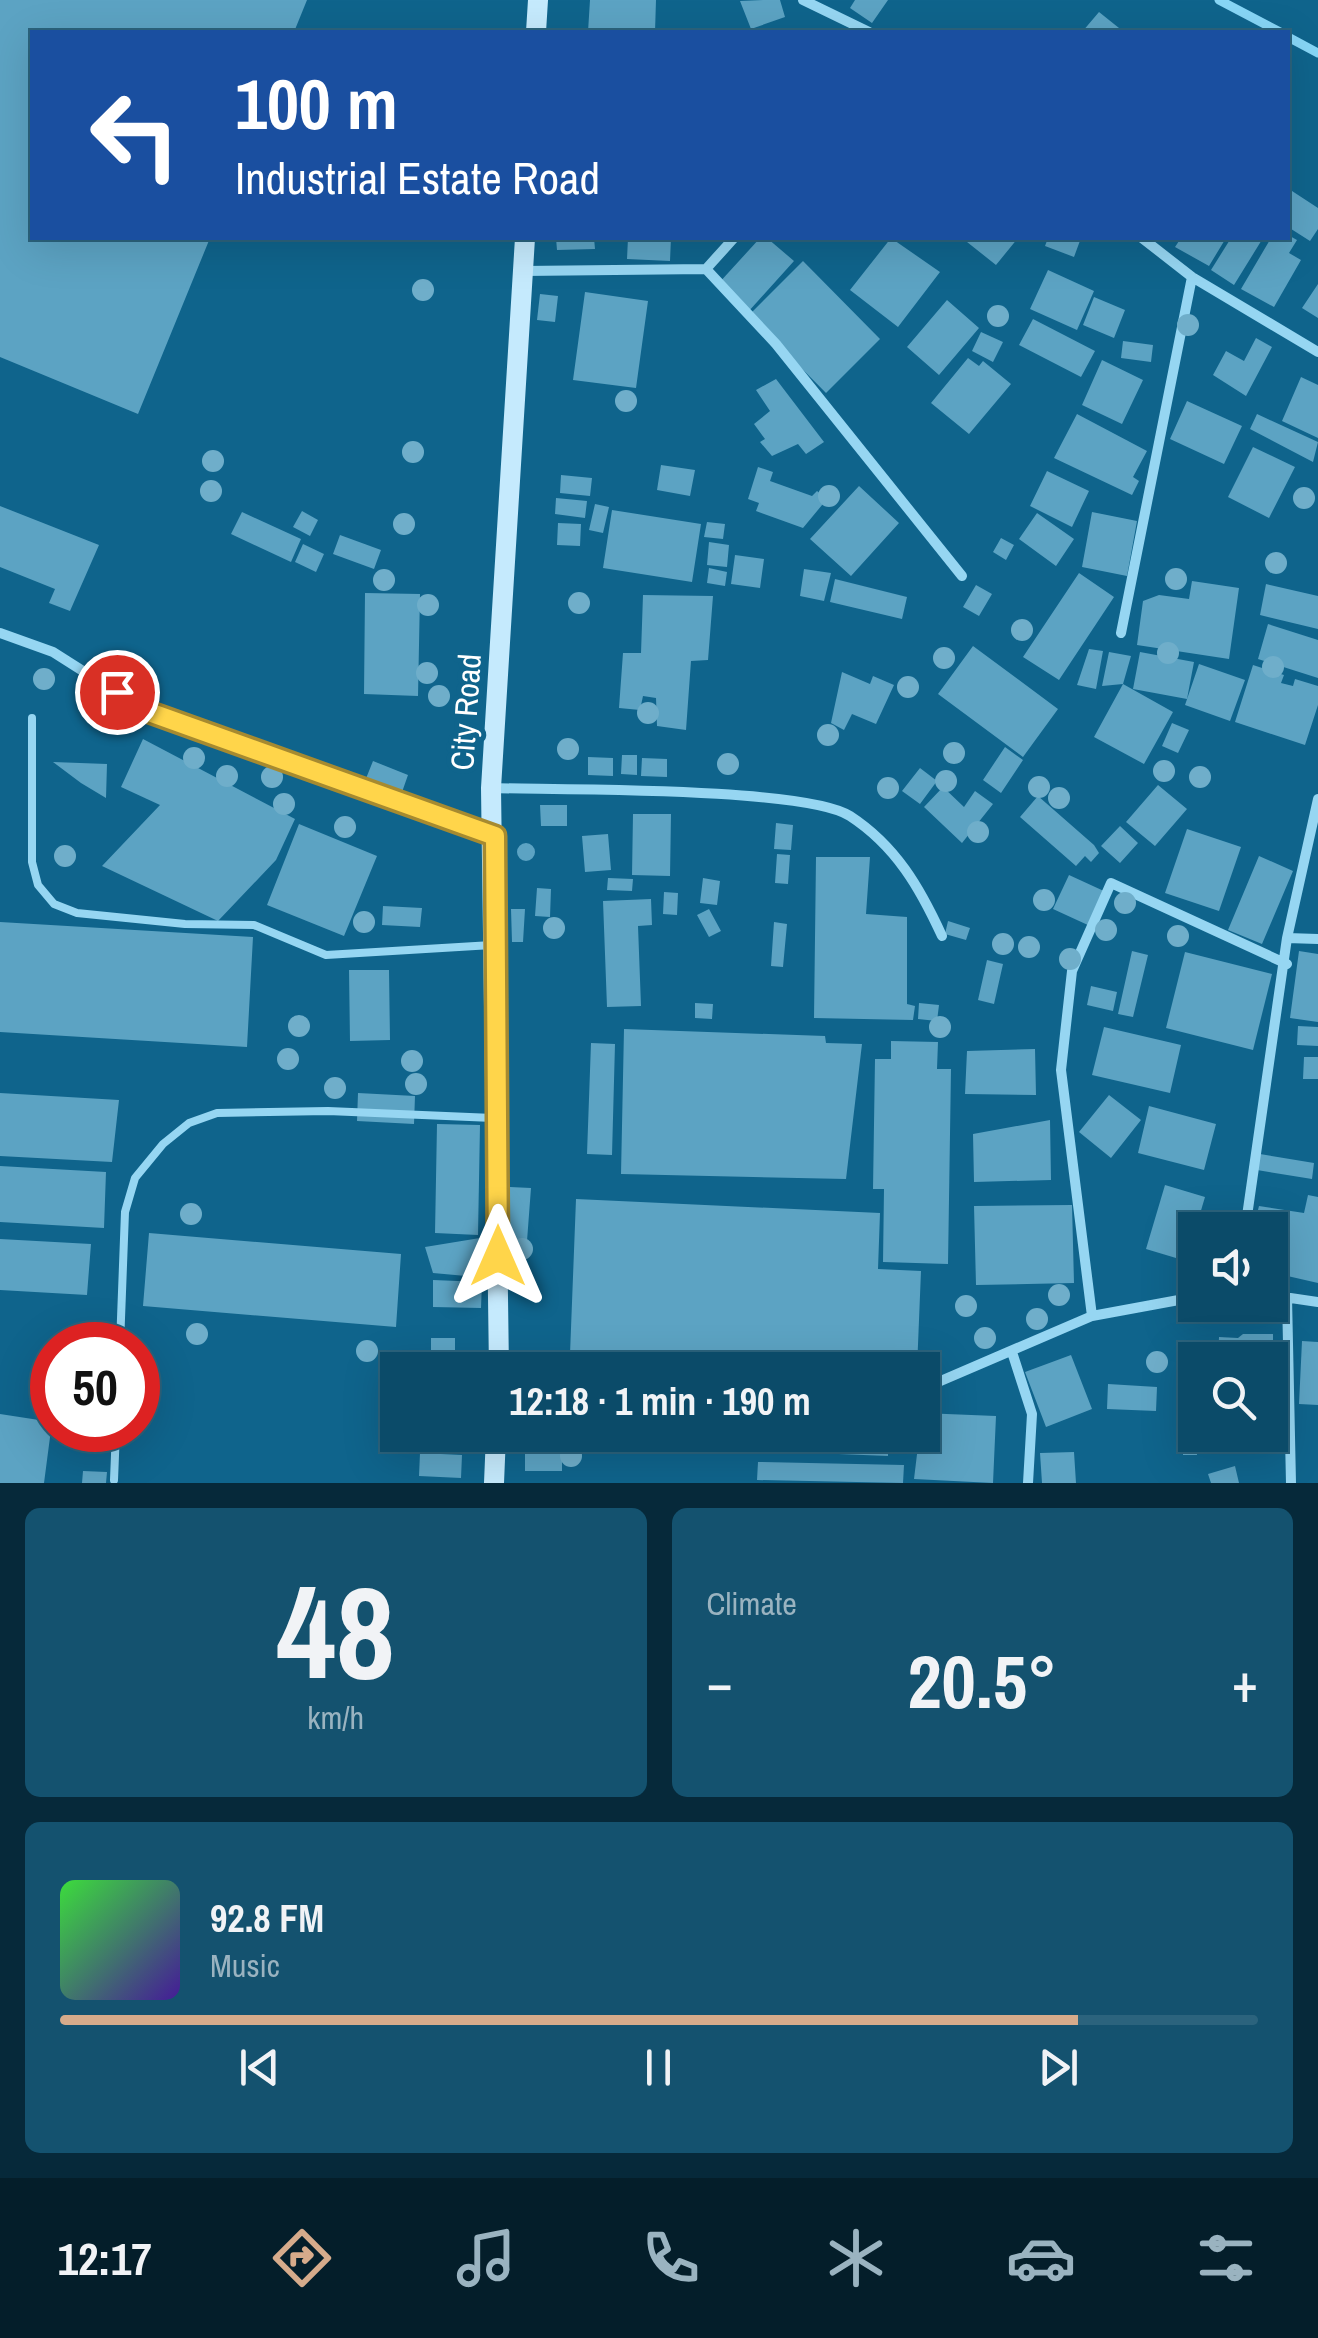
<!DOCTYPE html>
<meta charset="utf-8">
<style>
:root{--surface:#0b4b69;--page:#14526f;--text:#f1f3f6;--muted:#9ab3c0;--line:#2b637d;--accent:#d6ab8b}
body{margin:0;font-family:"Archivo Narrow",sans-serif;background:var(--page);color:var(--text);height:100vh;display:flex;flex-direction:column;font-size:38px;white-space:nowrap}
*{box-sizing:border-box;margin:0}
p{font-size:32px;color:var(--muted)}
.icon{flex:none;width:55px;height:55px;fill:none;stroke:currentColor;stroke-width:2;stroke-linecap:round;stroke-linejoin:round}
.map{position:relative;height:1483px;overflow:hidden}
.details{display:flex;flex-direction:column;gap:25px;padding:25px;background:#06293a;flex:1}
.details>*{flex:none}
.banner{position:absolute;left:30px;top:30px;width:1260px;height:210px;border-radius:0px;box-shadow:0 10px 40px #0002,0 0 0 2px var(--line);background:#1a4fa0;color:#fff;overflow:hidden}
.controls{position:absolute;left:1178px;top:1212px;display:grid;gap:20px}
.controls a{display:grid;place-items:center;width:110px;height:110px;border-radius:0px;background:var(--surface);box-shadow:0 10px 40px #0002,0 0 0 2px var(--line);font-size:50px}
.speed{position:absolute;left:30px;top:1322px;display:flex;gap:20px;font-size:50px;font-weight:700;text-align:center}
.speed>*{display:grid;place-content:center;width:130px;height:130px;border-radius:50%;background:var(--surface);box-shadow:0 10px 40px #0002,0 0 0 2px var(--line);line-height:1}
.speed .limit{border:15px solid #d22;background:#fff;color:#111}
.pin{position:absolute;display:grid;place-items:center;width:85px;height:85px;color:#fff;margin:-42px;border:5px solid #fff;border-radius:50%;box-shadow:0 2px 10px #0007}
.me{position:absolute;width:110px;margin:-55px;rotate:0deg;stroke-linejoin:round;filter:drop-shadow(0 0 8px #0008)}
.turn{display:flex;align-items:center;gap:35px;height:210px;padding:0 40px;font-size:45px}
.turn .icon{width:130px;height:130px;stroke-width:2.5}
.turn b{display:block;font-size:70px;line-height:85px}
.big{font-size:75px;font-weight:800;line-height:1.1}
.details .tile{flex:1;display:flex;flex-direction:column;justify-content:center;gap:15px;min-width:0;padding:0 35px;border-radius:15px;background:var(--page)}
.details .dial{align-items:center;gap:0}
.dial b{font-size:130px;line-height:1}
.song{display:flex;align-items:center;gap:30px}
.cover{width:120px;height:120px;border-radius:15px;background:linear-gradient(135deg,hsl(120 70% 55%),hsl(260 70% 35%))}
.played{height:10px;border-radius:5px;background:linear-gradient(90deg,var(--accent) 85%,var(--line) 85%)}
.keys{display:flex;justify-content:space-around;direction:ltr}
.heat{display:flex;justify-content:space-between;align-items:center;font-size:55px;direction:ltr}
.details .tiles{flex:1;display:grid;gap:25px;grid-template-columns:1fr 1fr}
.tile:last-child{grid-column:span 2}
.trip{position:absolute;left:380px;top:1352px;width:560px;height:100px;border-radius:0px;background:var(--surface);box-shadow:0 10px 40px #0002,0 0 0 2px var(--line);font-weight:800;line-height:100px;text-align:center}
.menu{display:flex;height:160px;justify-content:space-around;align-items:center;background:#041e2a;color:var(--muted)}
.menu .icon{width:70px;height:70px}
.menu .selected{color:var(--accent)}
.menu b{font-size:45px;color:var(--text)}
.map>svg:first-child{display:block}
</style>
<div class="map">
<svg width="1318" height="1483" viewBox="0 0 1318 1483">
<rect width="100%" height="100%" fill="#0f648c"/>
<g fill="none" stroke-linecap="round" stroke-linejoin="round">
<path stroke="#87d6f6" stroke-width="9" d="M1219,0L1280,32
M1288,37L1318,53"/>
</g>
<path fill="#5ca3c3" d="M0,0H307L294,32H32V238H210L138,414L0,357Z
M590,0H656L655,32H588Z
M763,0H780L785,17L751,29L740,1Z
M855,0H888L872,23L850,8Z
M1099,12L1124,32H1082Z
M1292,191L1318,208V229L1310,241L1288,227V198Z
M1288,235L1297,240L1289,253L1301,260L1274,307L1241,289L1271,238Z
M556,238H594L595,249L557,250Z
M628,238H671L670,261L627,259Z
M760,238H767L794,261L748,312L718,284Z
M891,238L940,272L898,327L850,290Z
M962,238H1018L996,265Z
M1048,238H1081L1074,257L1045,246Z
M1181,238H1226L1209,266L1175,247Z
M1231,238H1263L1234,285L1211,270Z
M803,261L880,339L826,393L749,315Z
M1048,270L1094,291L1077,330L1030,309Z
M1318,284V318L1302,308Z
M585,292L648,301L636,388L573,380Z
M540,294L558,296L555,322L537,320Z
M1094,297L1125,310L1114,338L1083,325Z
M947,300L979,328L939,375L907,347Z
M1033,319L1095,351L1081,377L1019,345Z
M981,332L1003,342L993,362L972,351Z
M1256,338L1272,347L1246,396L1213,375L1226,351L1244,361Z
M1123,341L1153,345L1151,362L1121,358Z
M968,358L979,366L983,361L1011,384L969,434L931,403Z
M1102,360L1143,380L1122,424L1082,405Z
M1301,377L1318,385V438L1282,421Z
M776,379L824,442L806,454L798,444L772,456L760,442L765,439L754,424L770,411L756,390Z
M1187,401L1242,426L1224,464L1170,439Z
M1077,414L1147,451L1133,477L1139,481L1132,495L1054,458Z
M1257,414L1318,442L1313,462L1250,429Z
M1253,447L1295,467L1269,518L1228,497Z
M661,465L695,470L690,496L657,490Z
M758,467L773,472L770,481L812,496L817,491L827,499L803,528L756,511L759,503L748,499Z
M1047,471L1089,491L1072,527L1030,506Z
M561,475L592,478L590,496L560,493Z
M859,486L899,523L851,576L810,539Z
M556,498L587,501L585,518L555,514Z
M595,504L609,507L603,533L589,530Z
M0,506L99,545L70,611L49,603L55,589L0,567Z
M612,510L701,524L692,582L603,568Z
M302,511L318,520L310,536L293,527Z
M242,512L301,539L291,562L231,534Z
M1092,512L1137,521L1127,576L1082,567Z
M1037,513L1074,539L1056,566L1019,539Z
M707,522L725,524L723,539L704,537Z
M558,523L581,524L580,546L557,545Z
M340,535L381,550L374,569L333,554Z
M1001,538L1014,545L1006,560L993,552Z
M709,542L729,545L727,567L707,565Z
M303,544L324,554L316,572L295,562Z
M735,555L764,559L760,588L731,584Z
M709,568L727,572L725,586L707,583Z
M804,569L831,573L824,601L800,596Z
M1079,573L1114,597L1059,680L1023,657Z
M835,579L907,597L902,619L830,602Z
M1192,581L1239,588L1229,659L1137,645L1143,601L1159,595L1189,599Z
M1266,584L1318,596V629L1260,615Z
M976,585L992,594L979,616L963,607Z
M365,593L420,594L418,696L364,694Z
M643,595L713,596L708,660L691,661L686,730L657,726L656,698L643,696L640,710L619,708L623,653H641Z
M1268,624L1318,640V678L1258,659Z
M973,646L1058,709L1023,757L938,694Z
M1089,649L1103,651L1096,689L1077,685Z
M1109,652L1131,656L1123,684L1102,686Z
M1140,652L1194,662L1187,699L1133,689Z
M1199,664L1245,680L1230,721L1185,705Z
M1253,665L1284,675L1281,683L1293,686L1295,679L1318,686V705L1305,745L1235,722Z
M842,672L870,684L873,676L894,685L876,724L852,714L844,730L831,723Z
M1123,684L1173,712L1144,764L1094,737Z
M1172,723L1189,730L1178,753L1162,746Z
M143,739L295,819L276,860L218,921L102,866L160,805L121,787Z
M1005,747L1023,760L1001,793L983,780Z
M622,755H637V775L621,774Z
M588,757L613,758V776L588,775Z
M642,758L667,759V777L641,776Z
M373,761L408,775L401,795L365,781Z
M53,762L107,764L106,798L81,783Z
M920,768L937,781L920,804L902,791Z
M1158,785L1187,809L1155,846L1126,822Z
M943,787L964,807L975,791L993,804L962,843L924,807Z
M1038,796L1094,845L1099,853L1091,862L1085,856L1076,866L1020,817Z
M540,805H567V826H541Z
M633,814H671L670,876L632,875Z
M776,823L793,825L791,850L774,849Z
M299,824L377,856L344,936L267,905Z
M1120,826L1138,843L1120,863L1101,846Z
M1187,829L1241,847L1219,911L1165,893Z
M608,834L611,870L585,872L582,836Z
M517 852a9 9 0 1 1 18 0a9 9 0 1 1-18 0Z
M777,854L790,855L788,884L775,883Z
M1259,856L1293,871L1262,944L1228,930Z
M816,857H870L866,914L907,917V1004L915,1006L913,1020L814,1018Z
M1069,875L1106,892L1090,926L1053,909Z
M608,878L633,879L632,891L607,890Z
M703,878L720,881L717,905L700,903Z
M537,888L551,889L550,917L535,916Z
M664,892L678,893L677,915L663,914Z
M651,899L652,925L638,926L641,1006L607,1007L603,901Z
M383,906L422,908L420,927L382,925Z
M511,909H525L523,942H512Z
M709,909L721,931L709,937L697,915Z
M948,921L970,928L966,940L945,934Z
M0,922L253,937L247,1047L0,1032Z
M774,922L787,924L783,967L771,966Z
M1132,951L1148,955L1133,1017L1118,1014Z
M1299,951L1318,954V1022L1290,1018Z
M1185,952L1272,974L1253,1050L1166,1028Z
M987,960L1003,964L994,1004L978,1000Z
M349,970H389L390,1040L350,1041Z
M1091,986L1117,992L1113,1011L1087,1005Z
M695,1003L713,1004L712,1019L695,1018Z
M919,1003L939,1005L937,1021L918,1019Z
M1298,1026L1318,1027V1046L1297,1045Z
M1104,1027L1181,1045L1170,1093L1092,1075Z
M624,1029L825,1036L826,1043L862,1044L846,1179L621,1174Z
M891,1041L938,1042L937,1069H951L948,1264L883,1262L884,1189H873L875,1059H891Z
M591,1043L615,1044L612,1155L587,1154Z
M1035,1049L1036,1095L965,1094L967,1051Z
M1304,1057H1318V1079H1303Z
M0,1093L119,1100L112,1162L0,1156Z
M358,1093L415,1096L414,1124L357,1121Z
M1109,1095L1141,1120L1111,1158L1079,1132Z
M1149,1106L1216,1124L1204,1170L1138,1153Z
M1050,1120L1051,1180L974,1182L973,1134Z
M437,1124L480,1125L478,1235L435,1233Z
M1260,1154L1314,1163L1312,1179L1257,1170Z
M0,1166L106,1172L104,1228L0,1222Z
M1165,1185L1205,1197L1186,1261L1146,1249Z
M510,1187L531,1188L527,1241L507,1239Z
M1308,1195L1318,1197V1283L1270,1272V1230H1253L1259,1206L1304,1213Z
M576,1199L880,1213L878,1269L921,1271L917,1369L570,1354Z
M1072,1205L1074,1283L976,1285L974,1206Z
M149,1233L401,1254L396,1327L143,1306Z
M480,1238L477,1277L433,1273L425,1247Z
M0,1239L91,1244L87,1295L0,1290Z
M433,1280L482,1282L481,1308L433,1307Z
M1243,1334H1273V1360H1218L1219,1337L1238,1338Z
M431,1338H455V1352H467L466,1370H431Z
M1302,1341L1318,1342V1405L1299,1404Z
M1071,1355L1092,1409L1046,1427L1025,1372Z
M1108,1384L1157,1387L1156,1411L1107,1409Z
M1183,1395H1195L1197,1455H1183Z
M922,1413L996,1416L993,1483L914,1479Z
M0,1414L52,1422L44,1483H0Z
M426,1435H467V1447H426Z
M508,1435H549V1447L562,1448V1471H525V1451H508Z
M815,1435H888V1456L814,1453Z
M1074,1452L1076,1483H1042L1040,1453Z
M420,1453L462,1455L461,1478L419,1476Z
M758,1462L904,1465L903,1483L757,1480Z
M1235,1466L1239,1483H1211L1208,1474Z
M83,1471L107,1472L106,1483H82Z"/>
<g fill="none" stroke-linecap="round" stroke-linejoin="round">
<path stroke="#96d6f2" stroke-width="8" d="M32,718V862L38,885L54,904L77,913L185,924L254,925L326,955L492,945
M120,1345L125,1212L135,1178L163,1144L189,1123L217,1113L328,1111L493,1118
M114,1480L116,1430"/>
<path stroke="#96d6f2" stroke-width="10" d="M803,0L869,32
M1142,238L1192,277L1318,352
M706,269L734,238
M523,271L706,269L776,344L962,576
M0,633L53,652L149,713L494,836
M1121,633L1192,277
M491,788C558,790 805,787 850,816C896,846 920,888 942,936
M1287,938L1318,939
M1245,1230L1287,938L1318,799
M1270,1295L1318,1302
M1287,1297L1291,1483
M1092,1316L1061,1070L1072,971L1111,883L1287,964
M1012,1352L1032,1414L1028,1483
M499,1359L656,1370
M922,1389L1092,1316L1195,1297"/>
<path stroke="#c5eafd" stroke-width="20" d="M536,32L538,0
M499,1370L491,788L525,238
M494,1483L496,1435"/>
</g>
<g fill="#6faeca">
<circle cx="423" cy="290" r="11"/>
<circle cx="998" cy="316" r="11"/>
<circle cx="1188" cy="325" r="11"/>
<circle cx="626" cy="401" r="11"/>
<circle cx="413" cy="452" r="11"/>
<circle cx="213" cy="461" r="11"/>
<circle cx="211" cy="491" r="11"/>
<circle cx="829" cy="496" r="11"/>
<circle cx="1304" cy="498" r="11"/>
<circle cx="404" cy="524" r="11"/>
<circle cx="1276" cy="563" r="11"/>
<circle cx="1176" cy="579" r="11"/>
<circle cx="384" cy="580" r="11"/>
<circle cx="579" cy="603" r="11"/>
<circle cx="428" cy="605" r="11"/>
<circle cx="1022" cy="630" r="11"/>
<circle cx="1168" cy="653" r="11"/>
<circle cx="944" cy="658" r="11"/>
<circle cx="1273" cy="667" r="11"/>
<circle cx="427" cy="673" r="11"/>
<circle cx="44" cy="679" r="11"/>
<circle cx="908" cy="687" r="11"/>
<circle cx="439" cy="696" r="11"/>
<circle cx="648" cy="713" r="11"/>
<circle cx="828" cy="735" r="11"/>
<circle cx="568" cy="749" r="11"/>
<circle cx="954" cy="753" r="11"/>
<circle cx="194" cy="758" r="11"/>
<circle cx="728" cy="764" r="11"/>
<circle cx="1164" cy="771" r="11"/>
<circle cx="227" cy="776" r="11"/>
<circle cx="272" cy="777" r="11"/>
<circle cx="1200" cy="777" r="11"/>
<circle cx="946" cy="781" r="11"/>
<circle cx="1039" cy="787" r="11"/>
<circle cx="888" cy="788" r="11"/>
<circle cx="1059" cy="798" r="11"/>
<circle cx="284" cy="804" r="11"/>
<circle cx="345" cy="827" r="11"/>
<circle cx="978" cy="832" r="11"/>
<circle cx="65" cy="856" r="11"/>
<circle cx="1044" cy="900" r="11"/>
<circle cx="1125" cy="903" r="11"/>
<circle cx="364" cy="922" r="11"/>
<circle cx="554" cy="928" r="11"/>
<circle cx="1106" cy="930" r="11"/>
<circle cx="1178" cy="936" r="11"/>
<circle cx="1003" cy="944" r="11"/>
<circle cx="1029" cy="947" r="11"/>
<circle cx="1070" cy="959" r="11"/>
<circle cx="299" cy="1026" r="11"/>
<circle cx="940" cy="1027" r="11"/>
<circle cx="288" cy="1059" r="11"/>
<circle cx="412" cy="1061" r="11"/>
<circle cx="416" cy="1084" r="11"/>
<circle cx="335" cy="1088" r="11"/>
<circle cx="191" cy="1214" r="11"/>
<circle cx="522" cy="1249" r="11"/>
<circle cx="1059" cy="1295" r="11"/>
<circle cx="966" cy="1306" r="11"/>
<circle cx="1037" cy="1319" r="11"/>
<circle cx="197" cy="1334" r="11"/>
<circle cx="985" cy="1338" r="11"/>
<circle cx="367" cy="1351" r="11"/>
<circle cx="1157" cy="1362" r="11"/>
<circle cx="571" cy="1456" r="11"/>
</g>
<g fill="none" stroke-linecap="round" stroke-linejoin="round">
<defs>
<path id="route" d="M117,692L149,712L495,836L498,1256"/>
</defs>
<use href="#route" stroke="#a68a30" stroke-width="25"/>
<use href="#route" stroke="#ffd54a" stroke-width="18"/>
</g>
<g text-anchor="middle" stroke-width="10" stroke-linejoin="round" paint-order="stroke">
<g font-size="32" fill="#fff" stroke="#0f648c">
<text transform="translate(466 712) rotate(-86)" y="11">City Road</text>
</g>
</g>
</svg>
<div class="controls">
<a><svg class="icon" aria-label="sound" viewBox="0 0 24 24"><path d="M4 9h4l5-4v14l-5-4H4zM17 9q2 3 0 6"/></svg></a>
<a><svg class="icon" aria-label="search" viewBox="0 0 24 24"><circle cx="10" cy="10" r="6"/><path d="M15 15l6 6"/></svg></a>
</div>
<div class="speed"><div class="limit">50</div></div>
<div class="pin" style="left:117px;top:692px;background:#d93025"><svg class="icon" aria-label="arrive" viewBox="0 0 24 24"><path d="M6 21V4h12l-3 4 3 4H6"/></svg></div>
<svg class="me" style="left:498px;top:1256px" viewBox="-20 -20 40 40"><path d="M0-17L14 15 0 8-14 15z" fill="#ffd54a" stroke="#fff" stroke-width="4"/></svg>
<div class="trip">12:18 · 1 min · 190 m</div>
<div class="banner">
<div class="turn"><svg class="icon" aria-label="left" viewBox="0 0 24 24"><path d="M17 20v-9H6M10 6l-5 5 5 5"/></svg><div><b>100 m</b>Industrial Estate Road</div></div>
</div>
</div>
<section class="details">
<div class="tiles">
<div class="tile dial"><b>48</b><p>km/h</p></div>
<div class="tile"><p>Climate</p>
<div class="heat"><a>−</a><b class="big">20.5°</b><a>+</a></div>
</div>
<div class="tile">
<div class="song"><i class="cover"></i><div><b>92.8 FM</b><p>Music</p></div></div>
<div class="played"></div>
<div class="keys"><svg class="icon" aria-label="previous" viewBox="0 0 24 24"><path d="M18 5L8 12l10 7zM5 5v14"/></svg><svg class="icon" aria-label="pause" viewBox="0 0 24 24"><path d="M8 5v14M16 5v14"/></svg><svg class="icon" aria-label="next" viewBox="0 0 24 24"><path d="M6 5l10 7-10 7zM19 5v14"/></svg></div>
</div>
</div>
</section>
<nav class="menu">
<b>12:17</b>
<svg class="icon selected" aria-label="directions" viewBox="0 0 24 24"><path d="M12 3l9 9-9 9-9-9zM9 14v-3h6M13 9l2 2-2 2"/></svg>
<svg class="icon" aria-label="music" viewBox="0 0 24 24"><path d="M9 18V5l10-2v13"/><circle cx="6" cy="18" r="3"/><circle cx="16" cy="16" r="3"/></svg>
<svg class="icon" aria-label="phone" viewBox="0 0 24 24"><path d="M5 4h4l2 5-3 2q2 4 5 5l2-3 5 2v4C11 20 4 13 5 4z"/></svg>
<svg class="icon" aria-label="climate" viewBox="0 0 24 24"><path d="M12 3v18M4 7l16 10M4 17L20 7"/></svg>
<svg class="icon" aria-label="car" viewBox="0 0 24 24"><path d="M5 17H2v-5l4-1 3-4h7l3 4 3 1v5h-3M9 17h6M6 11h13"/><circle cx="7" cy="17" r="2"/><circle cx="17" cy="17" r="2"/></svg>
<svg class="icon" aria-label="filters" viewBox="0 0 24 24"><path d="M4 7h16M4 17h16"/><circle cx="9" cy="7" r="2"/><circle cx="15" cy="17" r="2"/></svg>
</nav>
